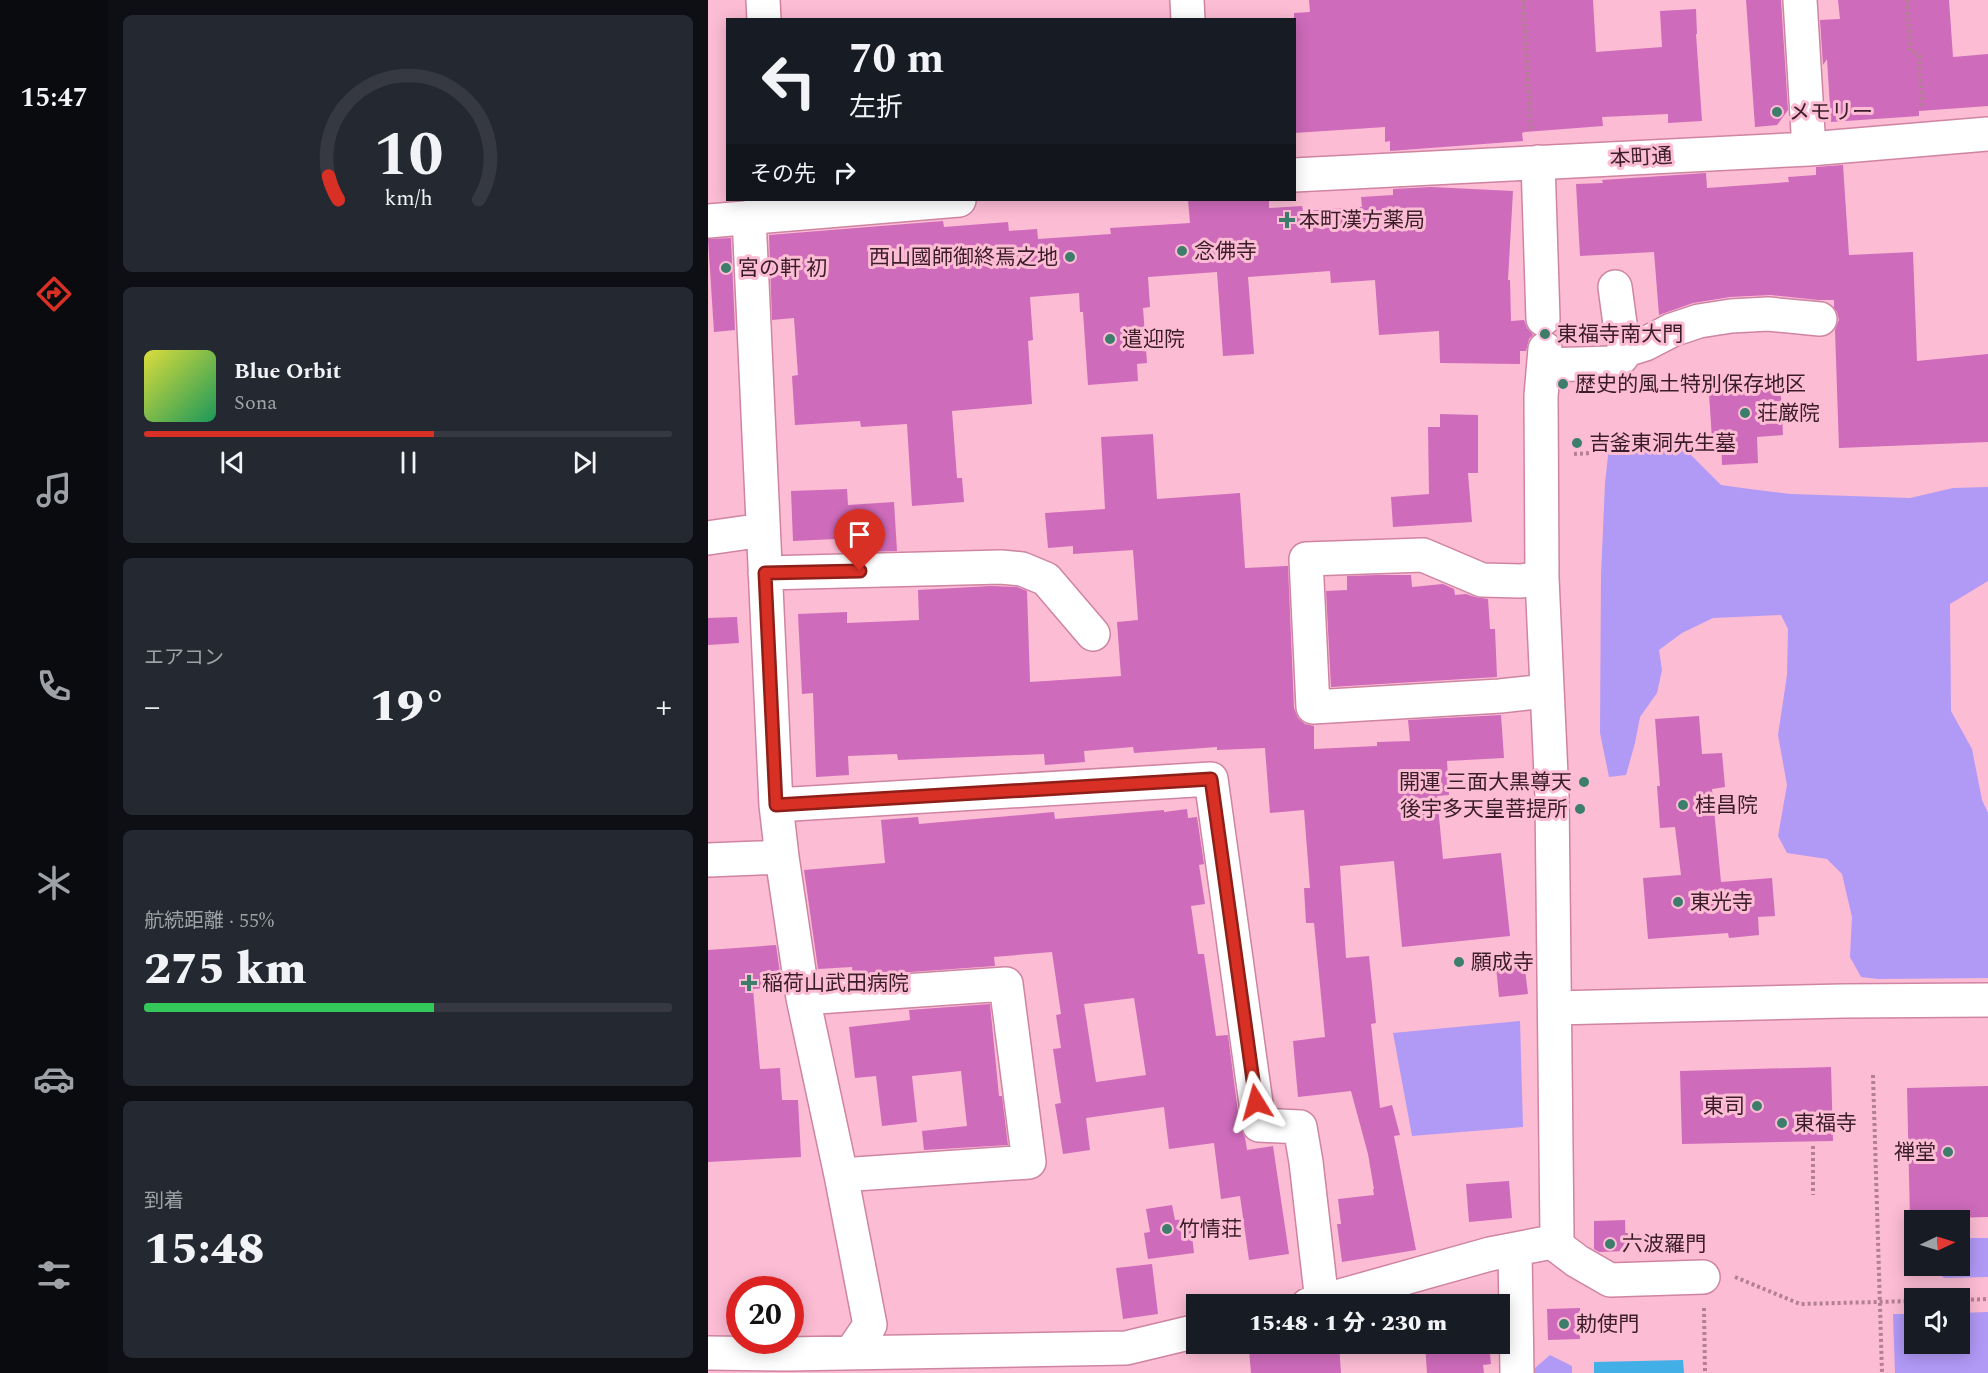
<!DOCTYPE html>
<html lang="ja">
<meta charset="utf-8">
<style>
:root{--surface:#171b24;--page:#242831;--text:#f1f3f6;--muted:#9ea1a6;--line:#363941;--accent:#d93025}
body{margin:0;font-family:Spectral,"Noto Sans JP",serif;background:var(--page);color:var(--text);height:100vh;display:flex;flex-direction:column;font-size:22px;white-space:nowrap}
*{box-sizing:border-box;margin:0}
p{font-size:20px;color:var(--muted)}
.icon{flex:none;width:33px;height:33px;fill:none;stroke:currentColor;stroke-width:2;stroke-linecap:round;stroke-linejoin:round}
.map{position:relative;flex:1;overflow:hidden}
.details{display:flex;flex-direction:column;gap:15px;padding:15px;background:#0d0f14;width:600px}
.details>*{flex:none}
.banner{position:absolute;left:18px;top:18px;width:570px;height:183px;border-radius:0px;box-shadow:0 3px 15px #0003;background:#171b24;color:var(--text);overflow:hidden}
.needle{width:39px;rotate:86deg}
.controls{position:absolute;left:1196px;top:1210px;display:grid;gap:12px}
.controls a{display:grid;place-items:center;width:66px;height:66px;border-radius:0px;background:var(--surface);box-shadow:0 3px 15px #0003;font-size:30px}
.speed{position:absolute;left:18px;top:1276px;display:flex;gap:12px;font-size:30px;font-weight:700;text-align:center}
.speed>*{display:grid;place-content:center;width:78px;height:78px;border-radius:50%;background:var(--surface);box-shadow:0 3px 15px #0003;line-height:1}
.speed .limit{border:9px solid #d22;background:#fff;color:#111}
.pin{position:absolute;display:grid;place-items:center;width:51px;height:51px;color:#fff;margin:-62px -26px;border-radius:50% 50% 50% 0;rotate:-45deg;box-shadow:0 0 6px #0007}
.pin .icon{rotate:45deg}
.me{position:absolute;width:66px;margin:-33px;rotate:352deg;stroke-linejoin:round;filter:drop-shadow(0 0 4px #0008)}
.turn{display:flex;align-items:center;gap:21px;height:126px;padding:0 24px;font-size:27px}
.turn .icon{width:78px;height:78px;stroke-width:2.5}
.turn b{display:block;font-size:42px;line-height:51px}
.then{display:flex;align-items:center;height:57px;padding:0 24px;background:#0003;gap:12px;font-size:22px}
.big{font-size:45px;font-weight:800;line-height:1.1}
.details .card{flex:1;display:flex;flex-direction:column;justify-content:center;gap:9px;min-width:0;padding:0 21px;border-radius:9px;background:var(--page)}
.details .dial{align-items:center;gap:0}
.dial svg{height:156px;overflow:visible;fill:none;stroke:var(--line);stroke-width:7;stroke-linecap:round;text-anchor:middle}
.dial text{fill:var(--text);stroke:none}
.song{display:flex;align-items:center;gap:18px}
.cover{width:72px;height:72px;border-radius:9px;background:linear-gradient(135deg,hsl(60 70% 55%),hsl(150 70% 35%))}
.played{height:6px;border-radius:3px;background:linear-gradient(90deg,var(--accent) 55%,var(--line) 55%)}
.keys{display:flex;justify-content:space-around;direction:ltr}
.heat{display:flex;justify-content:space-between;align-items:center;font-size:33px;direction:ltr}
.charge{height:9px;border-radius:4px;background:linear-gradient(90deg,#34c759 55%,var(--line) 0)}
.trip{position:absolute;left:478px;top:1294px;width:324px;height:60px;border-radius:0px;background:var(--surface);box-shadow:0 3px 15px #0003;font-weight:800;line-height:60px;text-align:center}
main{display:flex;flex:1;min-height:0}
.tab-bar{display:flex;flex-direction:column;width:108px;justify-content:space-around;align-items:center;background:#090b0e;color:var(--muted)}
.tab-bar .icon{width:42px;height:42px}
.tab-bar .current{color:var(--accent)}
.tab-bar b{font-size:27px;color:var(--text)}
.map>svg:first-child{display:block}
</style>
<main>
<nav class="tab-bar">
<b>15:47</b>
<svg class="icon current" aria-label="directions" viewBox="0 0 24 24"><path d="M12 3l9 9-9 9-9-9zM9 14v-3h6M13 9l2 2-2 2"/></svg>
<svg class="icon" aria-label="music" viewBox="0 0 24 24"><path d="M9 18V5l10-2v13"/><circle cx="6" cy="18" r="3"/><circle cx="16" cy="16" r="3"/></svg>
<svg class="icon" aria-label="phone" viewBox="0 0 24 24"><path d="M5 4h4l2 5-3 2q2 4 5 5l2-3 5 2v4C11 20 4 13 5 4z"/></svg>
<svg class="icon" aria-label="climate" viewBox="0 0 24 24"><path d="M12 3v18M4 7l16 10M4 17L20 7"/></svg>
<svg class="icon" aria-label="car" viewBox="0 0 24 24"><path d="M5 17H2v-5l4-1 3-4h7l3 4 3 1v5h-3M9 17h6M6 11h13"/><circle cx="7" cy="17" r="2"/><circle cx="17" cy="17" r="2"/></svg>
<svg class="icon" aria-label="filters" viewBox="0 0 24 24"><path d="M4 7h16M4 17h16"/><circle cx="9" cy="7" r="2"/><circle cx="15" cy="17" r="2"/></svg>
</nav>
<section class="details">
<div class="card dial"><svg viewBox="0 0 100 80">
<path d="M14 69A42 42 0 1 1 86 69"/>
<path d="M14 69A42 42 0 0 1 9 57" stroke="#d93025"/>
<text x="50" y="56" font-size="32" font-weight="700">10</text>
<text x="50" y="72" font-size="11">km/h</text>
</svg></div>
<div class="card">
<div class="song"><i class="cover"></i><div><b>Blue Orbit</b><p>Sona</p></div></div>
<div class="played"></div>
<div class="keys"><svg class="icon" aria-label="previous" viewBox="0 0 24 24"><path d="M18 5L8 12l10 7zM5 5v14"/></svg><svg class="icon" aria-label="pause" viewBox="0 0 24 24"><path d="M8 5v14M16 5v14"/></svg><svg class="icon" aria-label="next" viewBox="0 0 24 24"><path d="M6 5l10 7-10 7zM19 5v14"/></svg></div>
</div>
<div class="card"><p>エアコン</p>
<div class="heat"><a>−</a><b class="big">19°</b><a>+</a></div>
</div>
<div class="card"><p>航続距離 · 55%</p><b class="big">275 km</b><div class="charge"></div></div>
<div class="card"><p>到着</p><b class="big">15:48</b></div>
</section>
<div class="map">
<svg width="1280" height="1373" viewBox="0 0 1280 1373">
<rect width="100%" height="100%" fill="#fcbcd4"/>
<path fill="#b199f6" d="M896,433L943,448L973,445L1013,485L1034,488L1083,494L1202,498L1245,488L1280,487V581L1242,604L1243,711L1264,749L1274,800L1280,813V978L1170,979L1153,977L1142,957L1144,917L1134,874L1119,859L1079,853L1070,836L1079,785L1070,735L1079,675L1080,629L1073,615L1005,618L974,633L951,650L954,670L949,693L932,717L927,743L918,775L901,777L892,733L893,575L897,483L901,447Z
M812,1021L815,1127L704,1136L685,1033Z
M1251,1238H1280V1277L1236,1278L1221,1266H1251Z
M1280,1312V1373H1187L1185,1314H1206V1344H1251V1313Z
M842,1355L864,1366V1373H827V1368Z"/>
<path fill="#42afe6" d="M975,1360L976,1373H886V1362Z"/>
<path fill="#ce6bbb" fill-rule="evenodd" d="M601,0H885L888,52L954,47L952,11L988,9L989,34H988L994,121L960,123V114L894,117L895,126L817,132L814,133L815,141L682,151V141L677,142V127L586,133V13L602,12Z
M1038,0H1073L1080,110L1069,125L1047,127Z
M1130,0H1241L1245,57L1280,54V106L1211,111V116L1123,122L1119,59L1115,65L1112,20L1132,19Z
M1135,165L1141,255L1205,252L1209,361L1280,354V442L1131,448L1127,330L1131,320L1129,312L1126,308V300H1110L1062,295L1022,297L985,303L951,315L946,252L872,256L868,184L895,183L894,180L998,173L999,188L1081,182L1080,177L1108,175V167Z
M723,187L805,191L800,280H802L803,321L816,320L819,328L825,335L821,339L818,351H812V364L732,363L731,331L671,335L667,280L623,283L622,271L540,277L546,354L515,356L509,272L440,277L442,307L435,308L439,363L429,364L430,381L380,385L375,312H372L371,293L322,297L325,340L320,341L324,404L244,411L249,478H254L256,502L204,506L199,424L153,427L152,421L87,425L84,376L90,375L86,318L64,320L61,235L235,221L236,227L300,222L301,231L329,229L330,239L403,234L402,228L482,223L480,200H561V208L594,206L595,211L654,207L653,197L685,195V189Z
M23,238L27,330L6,332L0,239Z
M1072,375L1075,435L1049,437L1050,463L1014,465L1013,439H1004L1000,379Z
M732,414L770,415V473H760L764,522L685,527L683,497L721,494L720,427H732Z
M445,434L449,499L532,493L537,568L580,566L586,708L590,718L597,724L606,726V749L669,746V742L702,741L700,720L793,715L796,758L739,761L741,795L729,796L735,859L793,853L802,936L694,947L686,861L632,866L638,958L661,956L668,1023L663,1024L672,1108L684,1105L692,1135L686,1136L708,1250L634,1262L629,1224H633L630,1199L666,1195L665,1189H666L660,1154L643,1091L590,1097L585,1041L617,1037L606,923H598L596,888H602L596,810L562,813L557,748L509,750V747L426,753L425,747L376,751L377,762L337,765L336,754L190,760L189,754L140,756L141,775L108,777L105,693L94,694L90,614L139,612V623L211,620L210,590L283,586L309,587L319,591L322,682L413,676L409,622L430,620L425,550L365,554V546L340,548L337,513L397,509L393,437Z
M139,489L140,505L186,502L189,551L150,552L149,538L85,541L83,491Z
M670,575H703L704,587L735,584L746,589L747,595L758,594L767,597L780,599L782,629H787L789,677L623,687L618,591L639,590V576Z
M29,617L31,643L0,645V618Z
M991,716L994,754L1014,753L1017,787L1004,789L1013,882L1064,878L1067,916L1050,917L1051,935L1021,938L1020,933L940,939L935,878L973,875L967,827L952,828L949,786H952L947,719Z
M479,809L480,818L489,817L496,864L491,865L497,904L483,906L490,954H496L508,1036L520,1035L532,1128L537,1137L539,1150L565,1146L581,1254L541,1260L532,1196L513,1199L506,1143L461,1149L456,1107L378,1118L382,1150L355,1154L347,1104L353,1103L345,1049L353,1048L348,1015L353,1014L344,952L286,957L287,966L145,976L144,967L110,969L96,870L177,863L173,820L210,817L211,824L346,812L347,819L456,810V812ZM426,998L438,1075L388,1082L376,1004Z
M68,945L74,987L45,989L52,1069L72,1068L74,1100H90L93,1157L0,1162V950Z
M815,954L820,994L791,997L787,957Z
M282,1004L291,1096H294L300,1145L216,1150L214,1131L259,1126L253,1071L204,1076L209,1122L174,1126L168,1076L147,1078L141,1027L202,1020L201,1010Z
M1123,1067L1125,1141L974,1144L972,1071Z
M1280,1086V1217L1202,1219L1199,1088Z
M801,1181L804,1218L761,1222L758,1184Z
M464,1205L467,1220L482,1219L486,1253L440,1259L436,1233L442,1232L438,1209Z
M917,1220L918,1251L891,1252L886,1249V1221Z
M444,1264L450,1314L415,1319L408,1268Z
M872,1308V1339L840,1340L839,1309Z
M587,1344H631L633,1373H543L541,1350L588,1346Z
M717,1344H781L783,1364L775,1365L776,1373H719Z"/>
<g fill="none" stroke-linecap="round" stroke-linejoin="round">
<defs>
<path id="minor" d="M55,0L56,20
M479,0L480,20
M1092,0L1101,149
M830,162L835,319
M586,175L1101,149L1280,134
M41,217L68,805L74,857L95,998L133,1175L162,1325L143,1353
M0,221L251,200
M907,287L913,331L918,350
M837,365L903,363L913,358L918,350L937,344L964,330L991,321L1023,316L1060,314L1112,319
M0,538L55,530
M57,573L293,567L314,569L338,579L385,634
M834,578L813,581L774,580L715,555L598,559L605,707L792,696L838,691
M68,805L503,779L551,1125L592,1127L598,1162L614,1302
M0,860L74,857
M95,998L298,984L321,1162L133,1175
M847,1008L1135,1001L1280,1000
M844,1242L869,1261L902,1280L995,1277
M807,1250L809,1373
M600,1305L782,1254L844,1242L849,1237L844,797L834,578L833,396L837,349
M0,1353L78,1354L418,1348L489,1331"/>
</defs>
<use href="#minor" stroke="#cf84a1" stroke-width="36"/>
<path stroke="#b38093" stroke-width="4" stroke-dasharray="3 3" stroke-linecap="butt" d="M815,0L823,130
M1199,0L1202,49L1211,55L1214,108
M866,454L885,453
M1165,1075L1174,1373
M1105,1146V1195
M917,1235H926L948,1244
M1027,1277L1092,1304L1206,1301
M1251,1300L1280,1299
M996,1308L997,1373"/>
<use href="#minor" stroke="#fff" stroke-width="33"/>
</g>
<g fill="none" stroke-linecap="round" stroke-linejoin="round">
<defs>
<path id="route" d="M152,571L57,573L68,805L503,779L548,1102"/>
</defs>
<use href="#route" stroke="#8d1f18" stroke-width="15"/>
<use href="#route" stroke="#d93025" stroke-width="10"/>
</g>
<g fill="#3c7d6c" stroke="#fcbcd4" stroke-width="2">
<circle cx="1069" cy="112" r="6"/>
<path d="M576 211h6v6h6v6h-6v6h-6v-6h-6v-6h6z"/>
<circle cx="474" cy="251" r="6"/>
<circle cx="362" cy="257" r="6"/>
<circle cx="18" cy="268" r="6"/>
<circle cx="837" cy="334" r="6"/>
<circle cx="402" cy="339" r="6"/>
<circle cx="855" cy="384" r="6"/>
<circle cx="1037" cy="413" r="6"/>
<circle cx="869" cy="443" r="6"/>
<circle cx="876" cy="782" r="6"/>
<circle cx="975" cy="805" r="6"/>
<circle cx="872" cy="809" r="6"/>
<circle cx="970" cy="902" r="6"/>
<circle cx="751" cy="962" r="6"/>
<path d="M38 974h6v6h6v6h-6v6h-6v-6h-6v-6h6z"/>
<circle cx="1049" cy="1106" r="6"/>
<circle cx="1074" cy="1123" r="6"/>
<circle cx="1240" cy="1152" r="6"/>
<circle cx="459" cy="1229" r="6"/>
<circle cx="902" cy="1244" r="6"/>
<circle cx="856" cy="1324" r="6"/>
</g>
<g text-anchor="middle" stroke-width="6" stroke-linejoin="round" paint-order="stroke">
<g font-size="21" fill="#3b1d29" stroke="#fcbcd4" text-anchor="start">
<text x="1081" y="119">メモリー</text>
<text x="591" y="227">本町漢方薬局</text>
<text x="486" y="258">念佛寺</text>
<text x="350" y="264" text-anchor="end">西山國師御終焉之地</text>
<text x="30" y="275">宮の軒 初</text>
<text x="849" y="341">東福寺南大門</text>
<text x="414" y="346">遣迎院</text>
<text x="867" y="391">歴史的風土特別保存地区</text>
<text x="1049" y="420">荘厳院</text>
<text x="881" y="450">吉釜東洞先生墓</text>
<text x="864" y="789" text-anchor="end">開運 三面大黒尊天</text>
<text x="987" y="812">桂昌院</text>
<text x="860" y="816" text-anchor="end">後宇多天皇菩提所</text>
<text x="982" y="909">東光寺</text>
<text x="763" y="969">願成寺</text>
<text x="54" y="990">稲荷山武田病院</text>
<text x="1037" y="1113" text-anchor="end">東司</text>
<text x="1086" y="1130">東福寺</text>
<text x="1228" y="1159" text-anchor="end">禅堂</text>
<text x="471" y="1236">竹情荘</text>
<text x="914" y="1251">六波羅門</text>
<text x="868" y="1331">勅使門</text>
</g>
<g font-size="21" fill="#3b1d29" stroke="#fcbcd4">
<text transform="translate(933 157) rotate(-3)" y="7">本町通</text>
</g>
</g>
</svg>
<div class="controls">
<a><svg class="needle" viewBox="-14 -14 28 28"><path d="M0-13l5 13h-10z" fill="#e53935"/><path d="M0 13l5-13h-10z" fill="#9ea1a6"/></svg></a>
<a><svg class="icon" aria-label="sound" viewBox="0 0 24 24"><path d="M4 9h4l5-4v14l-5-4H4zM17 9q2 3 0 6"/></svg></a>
</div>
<div class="speed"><div class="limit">20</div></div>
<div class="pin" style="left:152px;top:571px;background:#d93025"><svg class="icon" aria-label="arrive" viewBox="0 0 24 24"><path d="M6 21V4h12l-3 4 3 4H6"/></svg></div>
<svg class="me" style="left:548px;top:1102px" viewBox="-20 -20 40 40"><path d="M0-17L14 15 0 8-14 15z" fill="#d93025" stroke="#fff" stroke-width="4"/></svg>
<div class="trip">15:48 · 1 分 · 230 m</div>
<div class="banner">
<div class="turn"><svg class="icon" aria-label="left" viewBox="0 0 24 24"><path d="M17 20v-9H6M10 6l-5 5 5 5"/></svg><div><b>70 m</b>左折</div></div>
<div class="then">その先<svg class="icon" aria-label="right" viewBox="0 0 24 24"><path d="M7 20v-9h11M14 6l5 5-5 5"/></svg></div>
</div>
</div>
</main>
